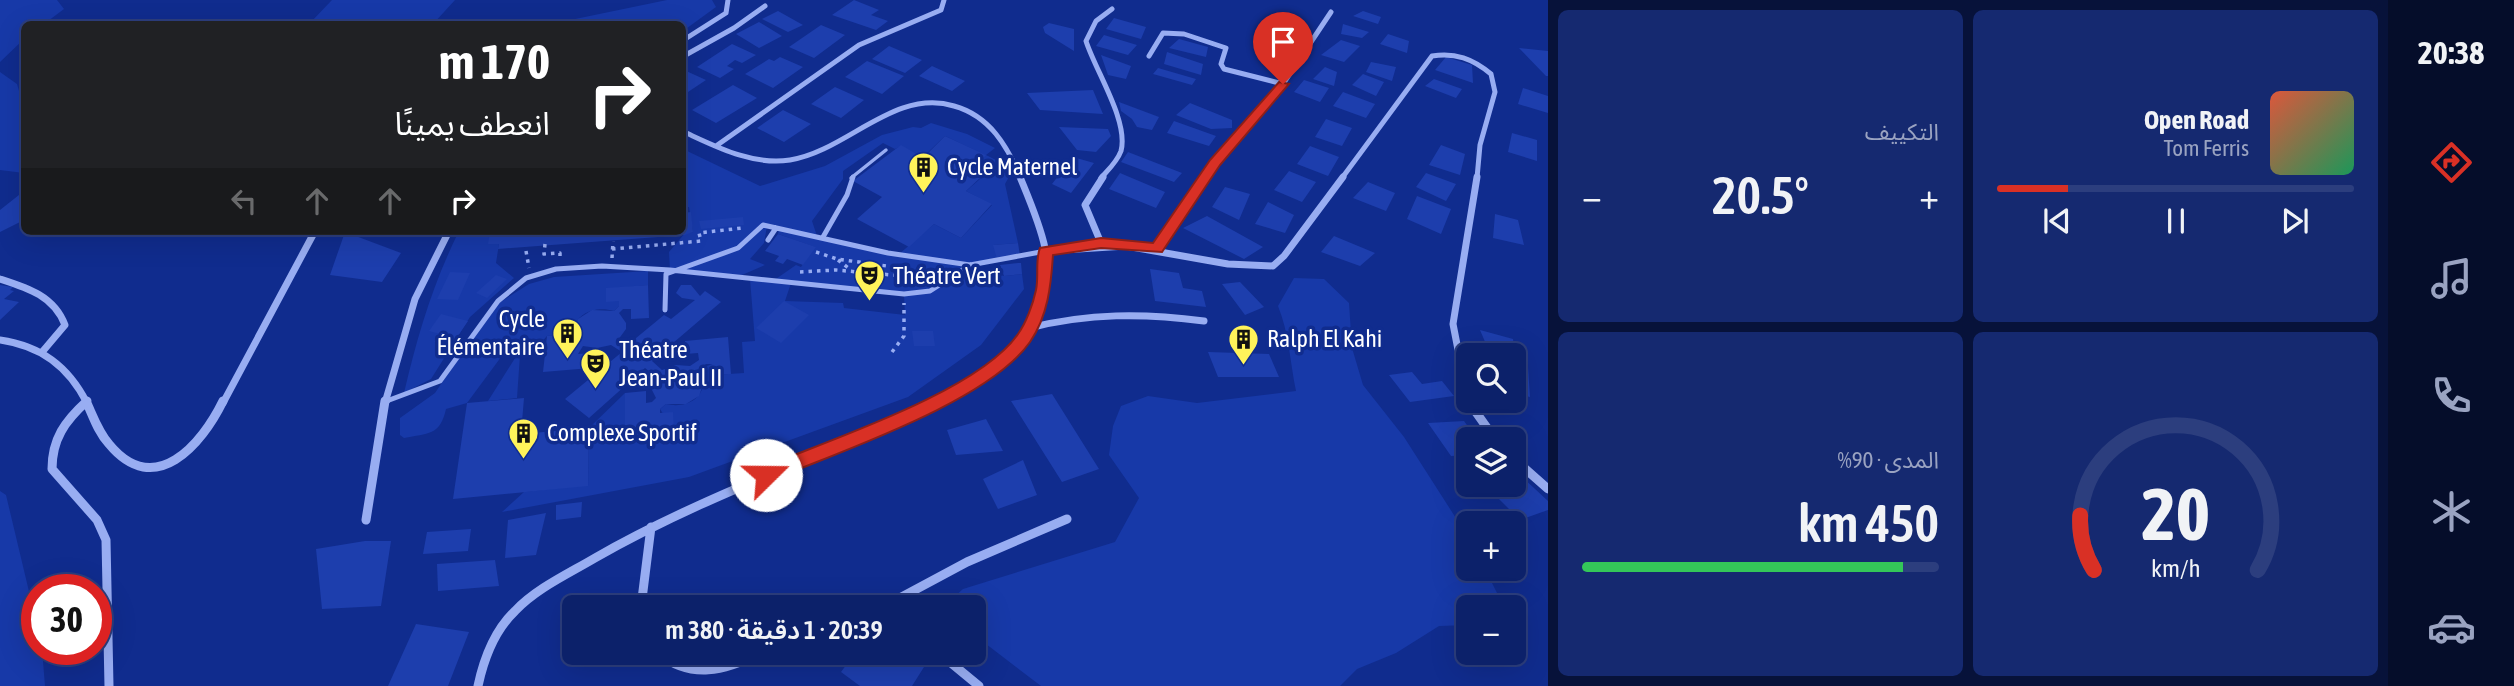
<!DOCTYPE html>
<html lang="ar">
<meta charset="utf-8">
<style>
:root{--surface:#0c216a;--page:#152970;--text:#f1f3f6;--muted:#9aa3c1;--line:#2c3e7e;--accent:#d93025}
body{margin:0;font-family:"Asap Condensed","Noto Sans Arabic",sans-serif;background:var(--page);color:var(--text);direction:rtl;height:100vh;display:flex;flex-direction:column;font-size:26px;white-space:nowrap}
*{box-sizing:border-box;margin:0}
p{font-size:23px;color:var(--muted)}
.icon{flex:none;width:38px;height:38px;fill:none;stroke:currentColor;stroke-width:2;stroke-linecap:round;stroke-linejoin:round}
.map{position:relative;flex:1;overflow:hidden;direction:ltr}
.sheet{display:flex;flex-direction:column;gap:10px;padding:10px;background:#07123a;width:840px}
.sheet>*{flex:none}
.banner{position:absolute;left:21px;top:21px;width:665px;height:214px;border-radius:10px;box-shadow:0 7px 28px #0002,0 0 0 2px var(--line);direction:rtl;background:#202124;color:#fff;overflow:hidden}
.controls{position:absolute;left:1456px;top:343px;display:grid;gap:14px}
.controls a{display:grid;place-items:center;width:70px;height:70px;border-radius:10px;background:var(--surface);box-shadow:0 7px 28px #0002,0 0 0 2px var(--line);font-size:35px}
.speed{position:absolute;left:21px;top:574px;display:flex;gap:14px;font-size:35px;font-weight:700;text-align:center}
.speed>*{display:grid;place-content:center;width:91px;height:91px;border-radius:50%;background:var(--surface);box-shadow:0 7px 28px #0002,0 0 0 2px var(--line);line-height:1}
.speed .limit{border:10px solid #d22;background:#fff;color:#111}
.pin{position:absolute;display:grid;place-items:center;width:60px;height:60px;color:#fff;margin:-72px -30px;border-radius:50% 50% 50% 0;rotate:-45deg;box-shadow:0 0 7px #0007}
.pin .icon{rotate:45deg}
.me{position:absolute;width:77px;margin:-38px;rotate:68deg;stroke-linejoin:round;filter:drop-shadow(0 0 5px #0008)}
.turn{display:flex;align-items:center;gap:24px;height:147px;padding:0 21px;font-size:32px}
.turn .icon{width:91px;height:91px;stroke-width:2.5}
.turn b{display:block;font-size:49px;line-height:60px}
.lanes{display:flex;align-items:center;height:66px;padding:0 21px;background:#0003;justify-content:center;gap:35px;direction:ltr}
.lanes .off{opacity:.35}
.big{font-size:52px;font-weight:600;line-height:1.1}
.sheet .widget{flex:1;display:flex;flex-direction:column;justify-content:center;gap:10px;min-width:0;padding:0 24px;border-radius:10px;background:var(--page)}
.sheet .dial{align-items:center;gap:0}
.dial svg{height:182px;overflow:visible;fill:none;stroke:var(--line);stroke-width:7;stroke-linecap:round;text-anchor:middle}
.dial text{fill:var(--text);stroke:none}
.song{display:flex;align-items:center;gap:21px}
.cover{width:84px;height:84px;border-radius:10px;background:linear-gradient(135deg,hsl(10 70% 55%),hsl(150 70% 35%))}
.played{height:7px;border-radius:4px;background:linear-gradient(90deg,var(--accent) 20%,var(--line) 20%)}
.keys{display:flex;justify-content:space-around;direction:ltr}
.heat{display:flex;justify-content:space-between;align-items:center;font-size:38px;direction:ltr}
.charge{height:10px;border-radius:5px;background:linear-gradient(90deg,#34c759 90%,var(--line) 0)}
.sheet .tiles{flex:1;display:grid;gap:10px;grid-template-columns:repeat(2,1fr)}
.trip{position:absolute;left:562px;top:595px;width:424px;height:70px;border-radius:10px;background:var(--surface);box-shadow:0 7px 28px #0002,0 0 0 2px var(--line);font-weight:600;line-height:70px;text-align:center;direction:rtl}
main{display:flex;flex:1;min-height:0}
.dock{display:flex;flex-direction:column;width:126px;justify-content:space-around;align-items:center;background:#050d2a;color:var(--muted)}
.dock .icon{width:49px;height:49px}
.dock .selected{color:var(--accent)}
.dock b{font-size:32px;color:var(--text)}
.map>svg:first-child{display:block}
</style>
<main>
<nav class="dock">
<b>20:38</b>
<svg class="icon selected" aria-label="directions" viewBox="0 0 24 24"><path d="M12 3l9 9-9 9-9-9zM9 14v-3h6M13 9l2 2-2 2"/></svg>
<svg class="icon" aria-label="music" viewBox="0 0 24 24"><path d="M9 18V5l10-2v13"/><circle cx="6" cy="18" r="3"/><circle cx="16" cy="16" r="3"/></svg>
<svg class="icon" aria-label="phone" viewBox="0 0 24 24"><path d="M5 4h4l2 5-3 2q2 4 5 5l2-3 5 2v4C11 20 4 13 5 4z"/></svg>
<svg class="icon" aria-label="climate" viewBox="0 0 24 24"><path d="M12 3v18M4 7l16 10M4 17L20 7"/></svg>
<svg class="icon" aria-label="car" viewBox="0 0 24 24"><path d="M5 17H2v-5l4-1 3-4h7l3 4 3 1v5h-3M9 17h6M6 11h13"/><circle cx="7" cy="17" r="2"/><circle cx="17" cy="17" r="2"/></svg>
</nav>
<section class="sheet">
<div class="tiles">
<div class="widget">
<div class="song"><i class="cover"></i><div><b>Open Road</b><p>Tom Ferris</p></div></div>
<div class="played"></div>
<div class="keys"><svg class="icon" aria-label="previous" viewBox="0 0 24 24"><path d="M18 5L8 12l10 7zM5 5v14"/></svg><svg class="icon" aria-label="pause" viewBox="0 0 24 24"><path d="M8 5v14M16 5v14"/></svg><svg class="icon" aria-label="next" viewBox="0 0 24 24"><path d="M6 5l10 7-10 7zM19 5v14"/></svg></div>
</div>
<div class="widget"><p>التكييف</p>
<div class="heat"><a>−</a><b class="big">20.5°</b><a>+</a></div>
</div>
<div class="widget dial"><svg viewBox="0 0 100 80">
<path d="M14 69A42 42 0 1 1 86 69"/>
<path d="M14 69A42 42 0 0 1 8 45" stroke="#d93025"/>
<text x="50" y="56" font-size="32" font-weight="700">20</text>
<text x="50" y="72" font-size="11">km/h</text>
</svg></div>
<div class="widget"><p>المدى · 90%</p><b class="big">450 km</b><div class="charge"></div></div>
</div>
</section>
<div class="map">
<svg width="1548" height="686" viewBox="0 0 1548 686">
<rect width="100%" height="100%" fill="#102c8e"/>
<path fill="#1739a8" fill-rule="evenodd" d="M0,0H57L64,9L44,24H24V39L0,62Z
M332,0H455L433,24H309Z
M667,0H712L716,7L683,31L682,24H551Z
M0,72L17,84L24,108V173L0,170Z
M931,123L967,134L995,148L986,155L1000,162L1010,175L1005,184L1018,243L994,245L999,261L972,265L1004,276L1022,274L1024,289L981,345L908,397L689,477L502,512L524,492L588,485L589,428L625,393V435L674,431L660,409L666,404C683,408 701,402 704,382L697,370L712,364L713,375L744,373L742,342L755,341L750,279L773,281L796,265L801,267L815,247L778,234L779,229L767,226L764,243L750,259L765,265L735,278L670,270L669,252L685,233L693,232L689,207L683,208V149L760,186L825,166L882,135L913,127L921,128ZM945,136L985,155L977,165L982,169L975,176L980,179L966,191L992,205L961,238L934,224L898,255L817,236L812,221L843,179V171L883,143L895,149L901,146L923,157ZM791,283L904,295L905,315L844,308L843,303L785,301Z
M459,231H490L499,244L496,263L514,278L470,317L431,379L404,393C418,334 432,286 459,231Z
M648,271V285L606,289L619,301V306L614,311C596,306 577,312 573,331L577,342L566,345V334L547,336L535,349H507L467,403L446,409C440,436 428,433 404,438L400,435V418L435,393L479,327L499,303L529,284L554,277Z
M1294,278L1324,279L1349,303L1352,348L1363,385L1404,437L1468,537V569H1485L1504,607H1468V625L1439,626L1396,653L1357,669L1340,686H1041L973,634V607H943L963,589L1115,542L1139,498L1109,455L1113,426L1121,406L1148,396L1197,403L1296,391C1290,362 1289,333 1278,306Z
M517,355H520L517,398L488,401Z
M0,491L6,495L37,625V649H42L45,686H0Z"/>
<path fill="#1d3ead" d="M854,0L879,10L871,15L888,21L876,30L832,15Z
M778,11L803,25L788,32L762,19Z
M1363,11L1381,17L1378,24L1353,16Z
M1114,18L1146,27L1141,39L1106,29Z
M759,22L782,36L759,48L736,34Z
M1049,23L1074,29V51L1045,33L1043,27Z
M1343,24L1369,32L1362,38L1341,34Z
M821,25L845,35L814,58L789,47Z
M1289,28L1307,33L1292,49L1273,41Z
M1388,34L1409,41L1407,53L1380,44Z
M1104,35L1137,45L1128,55L1096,46Z
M1179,39L1208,47L1206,57L1169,48Z
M1341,40L1360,46L1344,62L1321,55Z
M732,44L756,55L742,63L735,60L727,66L734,69L720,78L697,67Z
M889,46L922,60L905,73L872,59Z
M1519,48L1548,51V76H1546Z
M1167,52L1203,64L1201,75L1164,64Z
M1101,55L1131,66L1126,79L1108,75Z
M780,57L803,67L773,88L745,74L769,59L774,61Z
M1446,57L1472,65L1473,83L1435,70Z
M867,61L904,76L882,94L845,77Z
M1371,62L1396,67L1392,81L1366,72Z
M932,66L965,81L952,91L919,76Z
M1325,67L1337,72L1334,86L1313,79Z
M1158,68L1196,79L1192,85L1153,74Z
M684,70L706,80L682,96V71Z
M1363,74L1384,82L1376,96L1352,85Z
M1434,79L1462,89L1456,98L1425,86Z
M1304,80L1329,88L1320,102L1294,92Z
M733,85L757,98L716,123L692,110Z
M835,87L864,100L841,118L811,104Z
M1523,88L1548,96V113L1518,104Z
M1093,90L1103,114L1040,110L1027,93Z
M1343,92L1375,104L1366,118L1333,106Z
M1119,102L1159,117L1152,130L1137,127L1132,119L1121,111Z
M1190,103L1232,120V128L1211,129L1176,115Z
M783,110L811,124L784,142L757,128Z
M1326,119L1352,128L1342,146L1315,137Z
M1174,121L1216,136L1209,146L1167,133Z
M1059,127L1108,129L1111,136L1096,152L1077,150Z
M1512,133L1537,140V161L1508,152Z
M945,136L986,155L977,165L983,169L975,176L980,178L966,191L992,204L961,238L934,224L909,247L857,219L882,197L853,181L901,145L917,154L920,151L927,154Z
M1441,145L1465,154L1460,175L1429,165Z
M1310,146L1339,157L1328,176L1297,164Z
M1128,152L1182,173L1174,182L1121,162Z
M1073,157L1094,163L1071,193L1052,184Z
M1289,171L1316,182L1302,202L1274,190Z
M1120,173L1165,192L1156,208L1109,189Z
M1426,173L1456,184L1446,201L1416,187Z
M1368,182L1395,193L1386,211L1353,198Z
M1225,187L1250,194L1239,220L1212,207Z
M24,191V220L0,232V210Z
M1417,196L1451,209L1441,234L1407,219Z
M1268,202L1294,215L1285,233L1255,224Z
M691,212L693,232L685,235L498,249L499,244H488L490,231H682V213Z
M1495,214L1518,220L1524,245L1493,238Z
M1207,216L1263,247L1244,259L1183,228Z
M743,217L744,225L701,229L699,221Z
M345,232L401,253L382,282L330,275Z
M778,234L816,247L803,265L787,259L783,264L775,261L779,256L765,251Z
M1334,236L1375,253L1360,266L1321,252Z
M1018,243L1020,256L997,259L993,245Z
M1018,263H1021L1022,274L1004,276L1000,265Z
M1150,269L1179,273L1183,288L1202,291L1206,307L1155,301Z
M450,272L470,273L458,300L437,299Z
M496,275L507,279L487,298L476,293Z
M1240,282L1264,307L1245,315L1222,284Z
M0,285L13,287L10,290L14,291L4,299L19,302L0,320Z
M648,285L649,318L631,319V309H623L619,313L626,323V329L618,340L631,349L635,346L630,343L664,315L671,319L695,300L682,298L676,293L681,285H691L700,296L705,291L721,302L652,361L662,370L676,365L690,366L699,360L698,353L685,354V341L728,337L731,374L713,375L712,364H706L697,370L704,382L699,396L686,404H666L660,409V413L673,412L674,431L625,435V393L646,391V403L652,402L656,398L652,390L655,376L645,368L589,418L565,399L622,352L611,345L597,348L583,346L578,354L592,353L591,368L543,372L547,336L566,334V345H574L577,342L573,331L578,319L592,310L614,311L619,306V301L606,302V288Z
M784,301L809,315L781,343L756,328Z
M441,314L468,321L451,346L434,342L440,334L429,331Z
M1480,330L1513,339L1515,355L1485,351L1486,344Z
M912,331H933L935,346H914Z
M1208,352L1269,354L1279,377H1218Z
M1514,364L1528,367L1530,397L1514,393Z
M1412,372L1422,384L1442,381L1454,396L1410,402L1389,375Z
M1052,394L1099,469L1062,482L1011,401Z
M524,398L521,434L589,428L588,486L453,499L467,403Z
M986,419L1003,451L956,455L947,430Z
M1464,421L1477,439H1468V455L1451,456L1428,423Z
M1023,460L1037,495L998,509L983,479Z
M1519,474L1548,501V510L1520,520L1485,485H1514V475Z
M582,502L581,517L556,520V505Z
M546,513L536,555L505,558L508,520Z
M471,529L468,551L423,554L427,532Z
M365,541H391L381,606L322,609L316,549Z
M495,560L499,586L438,591L437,564Z
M416,624L469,632L448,686H388Z
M855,653H905L924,667L912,686H860L841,672Z"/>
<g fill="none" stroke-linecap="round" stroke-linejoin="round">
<path stroke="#98adf2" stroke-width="3.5" stroke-dasharray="3.5 5" stroke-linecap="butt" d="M545,244L544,254L560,253V259
M612,249L701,241L699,233L742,228
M526,251L529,268
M816,252L837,259L901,268
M612,258L613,241
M838,260L851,270
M800,272L836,270L903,276
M892,352L904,336V303"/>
<path stroke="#98adf2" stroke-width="3.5" d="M851,178L886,150"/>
<path stroke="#98adf2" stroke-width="5" d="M823,237L847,195L853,177
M768,240L776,228
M665,310L666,274L738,248L763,225L888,253L970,265L1046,251
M384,402L440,381L498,301L526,278L556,269L602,266L670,270L904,294L930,291L970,265"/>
<path stroke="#98adf2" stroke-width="6" d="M384,402L387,401"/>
<path stroke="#98adf2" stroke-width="5" d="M682,41L726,13L728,0
M1149,56L1163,33L1184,34L1226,48L1221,64L1224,69L1283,84
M682,57L734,28L765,6
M682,131C715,146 752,166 790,160C847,151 894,88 954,106C990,116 1007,146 1021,178
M716,146L859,45L941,10L944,0
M1101,178C1108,170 1117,162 1121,151C1129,121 1095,70 1086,41L1096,21L1112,9
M1205,178L1283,84L1331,12
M1342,178L1432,56C1455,52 1473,59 1491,74L1495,92L1480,145L1477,178"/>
<path stroke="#98adf2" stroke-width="7" d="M1101,243L1085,205L1103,177
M1156,249L1206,177
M1046,251L1126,246L1228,264L1273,266L1284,256L1343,177
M0,279C28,288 54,296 65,325L43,351
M1029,328C1089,313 1143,313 1204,321
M0,340C41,346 68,366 87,403
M1468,401L1453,324L1477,177
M85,403L87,401
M223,403L315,231
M385,403L415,299L449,231
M936,403C997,373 1058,325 1045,248C1040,224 1029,199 1020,177"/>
<path stroke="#98adf2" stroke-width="9" d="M86,401C93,416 98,432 109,444C155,500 202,444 223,401
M87,401C65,421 52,439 52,469L97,520L106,540L109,686
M1468,401L1495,439
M1514,459L1548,489
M366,520L385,401
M641,607L651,527
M883,607L967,562L1067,519
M658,653C691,680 725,671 760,653
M939,653L979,686
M478,686C484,658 494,631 515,611C537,588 568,574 595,558C705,495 825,455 939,401"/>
</g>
<path fill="#d93025" stroke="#8d1f18" stroke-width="2" d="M1279,82L1289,84L1220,165L1162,252L1101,248L1053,255C1051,285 1048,316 1030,342C988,402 841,451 772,480H759L757,475L759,469C826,441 978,392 1018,334C1026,323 1033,304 1036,290C1039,276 1035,260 1040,248L1101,238L1153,243L1210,160Z"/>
<defs>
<symbol id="building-pin" viewBox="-11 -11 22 30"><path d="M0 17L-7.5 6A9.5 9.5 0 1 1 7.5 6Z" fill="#fff35a" stroke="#102c8e"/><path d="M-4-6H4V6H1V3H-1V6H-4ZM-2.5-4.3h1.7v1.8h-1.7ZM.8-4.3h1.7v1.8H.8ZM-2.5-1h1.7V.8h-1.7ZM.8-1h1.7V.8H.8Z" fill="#111"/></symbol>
<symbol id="theatre-pin" viewBox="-11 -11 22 30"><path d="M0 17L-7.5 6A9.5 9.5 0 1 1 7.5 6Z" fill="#fff35a" stroke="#102c8e"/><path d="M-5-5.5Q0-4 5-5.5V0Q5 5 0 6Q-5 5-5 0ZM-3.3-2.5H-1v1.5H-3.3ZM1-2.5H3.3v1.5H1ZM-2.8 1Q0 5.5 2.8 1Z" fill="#111"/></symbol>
</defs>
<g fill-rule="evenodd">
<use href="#building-pin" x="906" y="150" width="35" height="47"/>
<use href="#theatre-pin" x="852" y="258" width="35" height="47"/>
<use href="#building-pin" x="550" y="316" width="35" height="47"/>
<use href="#building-pin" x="1226" y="322" width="35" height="47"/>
<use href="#theatre-pin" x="578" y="346" width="35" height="47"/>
<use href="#building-pin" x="506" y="416" width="35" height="47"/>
</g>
<g text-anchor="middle" stroke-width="7" stroke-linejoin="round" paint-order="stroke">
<g font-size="24" fill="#fff" stroke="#102c8e" text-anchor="start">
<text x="947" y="175">Cycle Maternel</text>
<text x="893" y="284">Théatre Vert</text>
<text x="545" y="327" text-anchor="end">Cycle<tspan x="545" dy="28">Élémentaire</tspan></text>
<text x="1267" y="347">Ralph El Kahi</text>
<text x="619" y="358">Théatre<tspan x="619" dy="28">Jean-Paul II</tspan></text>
<text x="547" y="441">Complexe Sportif</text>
</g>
</g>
</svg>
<div class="controls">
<a><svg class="icon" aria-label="search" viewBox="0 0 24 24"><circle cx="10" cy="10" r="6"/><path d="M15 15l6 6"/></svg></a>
<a><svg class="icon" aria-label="layers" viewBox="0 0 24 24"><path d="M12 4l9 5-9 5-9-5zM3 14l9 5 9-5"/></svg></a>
<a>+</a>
<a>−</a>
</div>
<div class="speed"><div class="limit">30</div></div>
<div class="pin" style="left:1283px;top:84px;background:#d93025"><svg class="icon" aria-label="arrive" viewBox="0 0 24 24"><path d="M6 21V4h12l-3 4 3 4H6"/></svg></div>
<svg class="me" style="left:766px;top:475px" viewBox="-20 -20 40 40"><circle r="19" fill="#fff"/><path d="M0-13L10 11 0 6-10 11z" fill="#d93025"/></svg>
<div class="trip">20:39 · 1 دقيقة · 380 m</div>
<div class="banner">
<div class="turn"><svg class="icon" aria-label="right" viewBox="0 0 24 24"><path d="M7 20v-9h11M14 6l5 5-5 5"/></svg><div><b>170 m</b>انعطف يمينًا</div></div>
<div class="lanes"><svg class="icon off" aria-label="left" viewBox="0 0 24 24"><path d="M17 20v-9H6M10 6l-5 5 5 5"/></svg><svg class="icon off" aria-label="ahead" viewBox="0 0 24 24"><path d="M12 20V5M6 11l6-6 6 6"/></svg><svg class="icon off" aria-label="ahead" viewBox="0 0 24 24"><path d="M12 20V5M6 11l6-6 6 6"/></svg><svg class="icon" aria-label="right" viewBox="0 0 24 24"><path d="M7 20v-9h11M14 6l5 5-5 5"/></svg></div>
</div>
</div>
</main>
